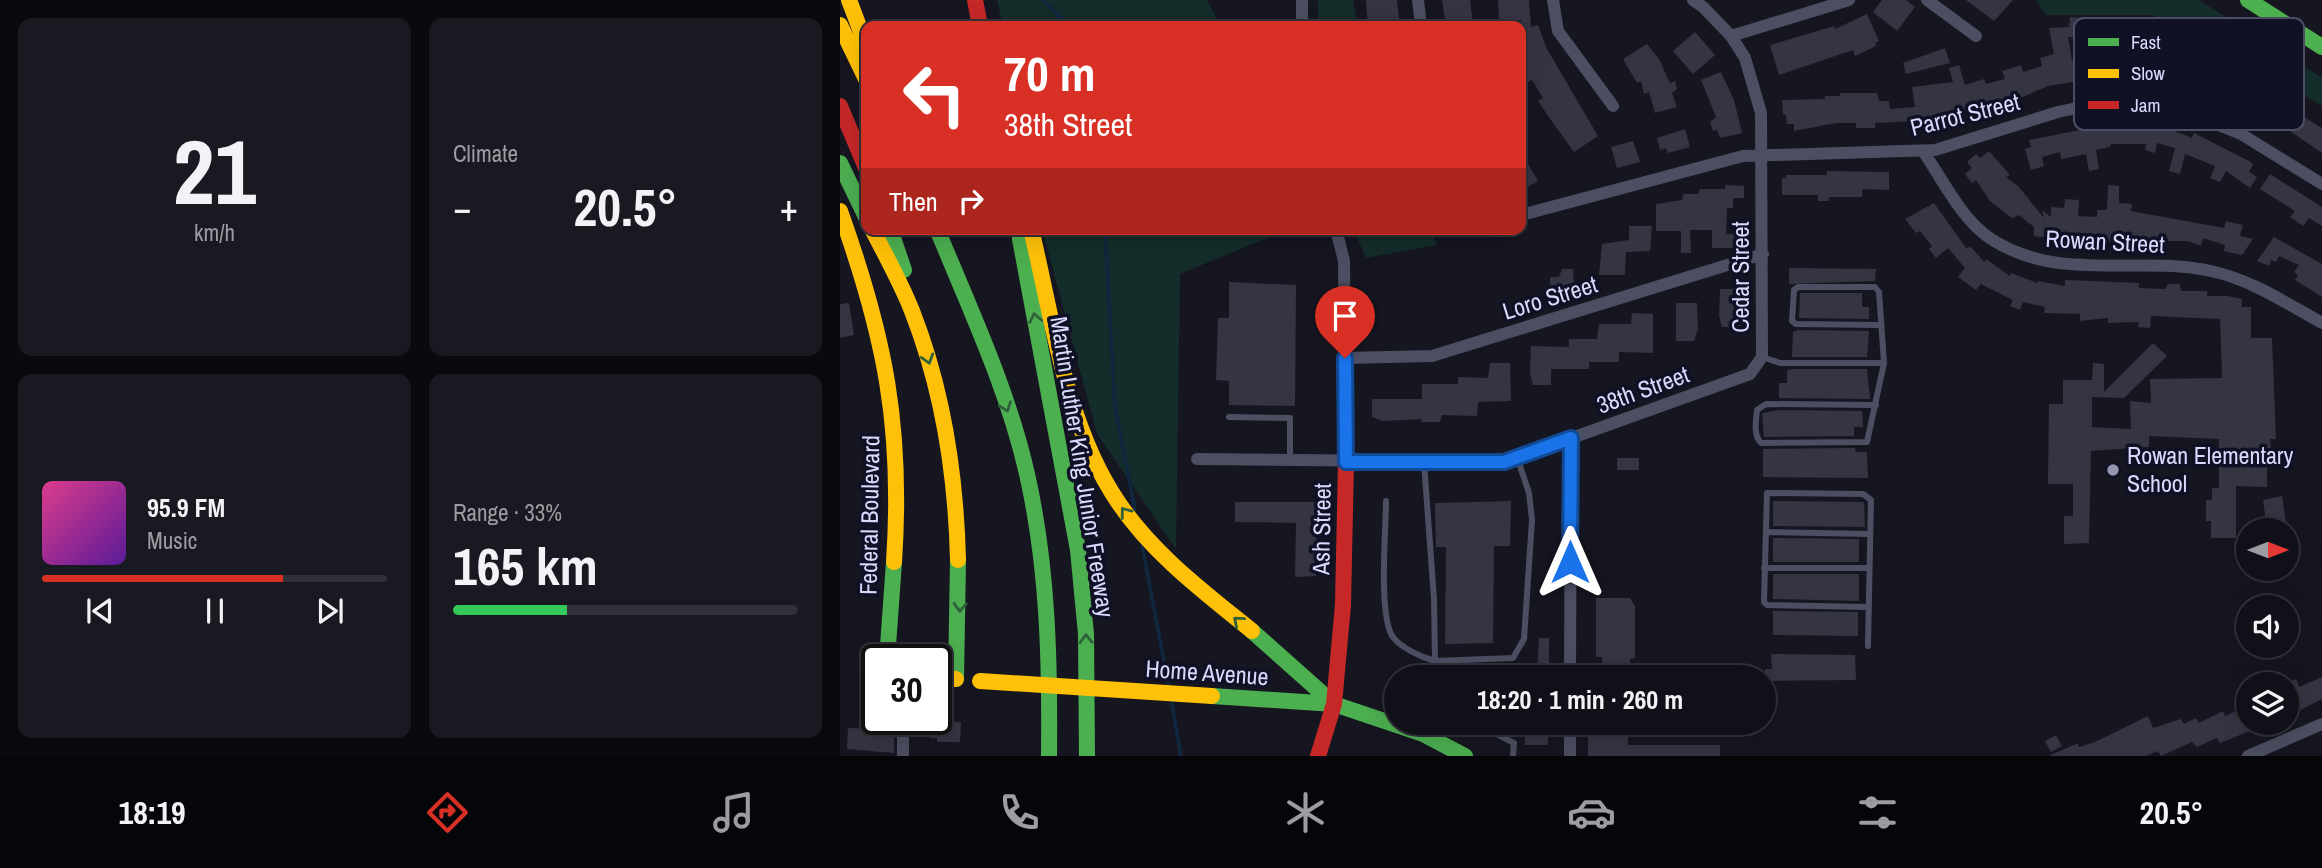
<!DOCTYPE html>
<meta charset="utf-8">
<style>
:root{--surface:#101019;--page:#191922;--text:#f1f3f6;--muted:#9c9da2;--line:#303038;--accent:#d93025}
body{margin:0;font-family:"Archivo Narrow",sans-serif;background:var(--page);color:var(--text);height:100vh;display:flex;flex-direction:column;font-size:26px;white-space:nowrap}
*{box-sizing:border-box;margin:0}
p{font-size:23px;color:var(--muted)}
.icon{flex:none;width:38px;height:38px;fill:none;stroke:currentColor;stroke-width:2;stroke-linecap:round;stroke-linejoin:round}
.map{position:relative;flex:1;overflow:hidden}
.details{display:flex;flex-direction:column;gap:18px;padding:18px;background:#09090e;width:840px}
.details>*{flex:none}
.banner{position:absolute;left:21px;top:21px;width:665px;height:214px;border-radius:14px;box-shadow:0 7px 28px #0002,0 0 0 2px var(--line);background:#d93025;color:#fff;overflow:hidden}
.needle{width:46px;rotate:90deg}
.buttons{position:absolute;left:1396px;top:518px;display:grid;gap:14px}
.buttons a{display:grid;place-items:center;width:63px;height:63px;border-radius:50%;background:var(--surface);box-shadow:0 7px 28px #0002,0 0 0 2px var(--line);font-size:35px}
.speed{position:absolute;left:21px;top:644px;display:flex;gap:14px;font-size:35px;font-weight:700;text-align:center}
.speed>*{display:grid;place-content:center;width:91px;height:91px;border-radius:50%;background:var(--surface);box-shadow:0 7px 28px #0002,0 0 0 2px var(--line);line-height:1}
.speed .limit{border:4px solid #111;border-radius:10px;background:#fff;color:#111}
.pin{position:absolute;display:grid;place-items:center;width:60px;height:60px;color:#fff;margin:-72px -30px;border-radius:50% 50% 50% 0;rotate:-45deg;box-shadow:0 0 7px #0007}
.pin .icon{rotate:45deg}
.me{position:absolute;width:77px;margin:-38px;rotate:0deg;stroke-linejoin:round;filter:drop-shadow(0 0 5px #0008)}
.turn{display:flex;align-items:center;gap:24px;height:147px;padding:0 28px;font-size:32px}
.turn .icon{width:91px;height:91px;stroke-width:2.5}
.turn b{display:block;font-size:49px;line-height:60px}
.then{display:flex;align-items:center;height:66px;padding:0 28px;background:#0003;gap:14px;font-size:26px}
.big{font-size:52px;font-weight:800;line-height:1.1}
.details .tile{flex:1;display:flex;flex-direction:column;justify-content:center;gap:10px;min-width:0;padding:0 24px;border-radius:14px;background:var(--page)}
.details .dial{align-items:center;gap:0}
.dial b{font-size:91px;line-height:1}
.song{display:flex;align-items:center;gap:21px}
.cover{width:84px;height:84px;border-radius:10px;background:linear-gradient(135deg,hsl(330 70% 55%),hsl(270 70% 35%))}
.played{height:7px;border-radius:4px;background:linear-gradient(90deg,var(--accent) 70%,var(--line) 70%)}
.keys{display:flex;justify-content:space-around;direction:ltr}
.heat{display:flex;justify-content:space-between;align-items:center;font-size:38px;direction:ltr}
.charge{height:10px;border-radius:5px;background:linear-gradient(90deg,#34c759 33%,var(--line) 0)}
.details .tiles{flex:1;display:grid;gap:18px;grid-template-columns:repeat(2,1fr)}
.trip{position:absolute;left:544px;top:665px;width:392px;height:70px;border-radius:35px;background:var(--surface);box-shadow:0 7px 28px #0002,0 0 0 2px var(--line);font-weight:800;line-height:70px;text-align:center}
.tab-bar{display:flex;height:112px;justify-content:space-around;align-items:center;background:#06060a;color:var(--muted)}
.tab-bar .icon{width:49px;height:49px}
.tab-bar .on{color:var(--accent)}
.tab-bar b{font-size:32px;color:var(--text)}
main{display:flex;flex:1;min-height:0}
.map>svg:first-child{display:block}
</style>
<main>
<section class="details">
<div class="tiles">
<div class="tile dial"><b>21</b><p>km/h</p></div>
<div class="tile"><p>Climate</p>
<div class="heat"><a>−</a><b class="big">20.5°</b><a>+</a></div>
</div>
<div class="tile">
<div class="song"><i class="cover"></i><div><b>95.9 FM</b><p>Music</p></div></div>
<div class="played"></div>
<div class="keys"><svg class="icon" aria-label="previous" viewBox="0 0 24 24"><path d="M18 5L8 12l10 7zM5 5v14"/></svg><svg class="icon" aria-label="pause" viewBox="0 0 24 24"><path d="M8 5v14M16 5v14"/></svg><svg class="icon" aria-label="next" viewBox="0 0 24 24"><path d="M6 5l10 7-10 7zM19 5v14"/></svg></div>
</div>
<div class="tile"><p>Range · 33%</p><b class="big">165 km</b><div class="charge"></div></div>
</div>
</section>
<div class="map">
<svg width="1482" height="756" viewBox="0 0 1482 756">
<rect width="100%" height="100%" fill="#161621"/>
<path fill="#142c2a" d="M157,0H367L381,26H163Z
M478,0H513L518,26H478Z
M1196,0H1359L1482,78V106L1388,49L1312,15H1206Z
M202,229H449L340,274L336,549L257,434Z
M513,229H589L597,245L526,258Z"/>
<g fill="none" stroke-linecap="round" stroke-linejoin="round">
<path stroke="#0f273f" stroke-width="3.5" d="M203,0L229,26
M265,229L275,408L295,510
M302,545L329,688
M331,699L341,756"/>
</g>
<path fill="#343443" d="M526,0H557L560,26H528Z
M602,0H630L633,23L606,26Z
M658,0H689L691,27L698,25L707,49L758,136L734,152L706,113L698,101L703,98L692,80L685,84L681,76V20L659,21Z
M1042,0H1066L1075,7L1057,31L1033,12Z
M1126,0H1173L1154,21Z
M1027,14L1039,41L1035,43L1036,46L1015,56L1013,50L939,75L930,45L994,26L995,29Z
M1230,17L1243,18L1244,21L1243,37H1228L1232,61L1252,57L1251,48L1261,47L1262,61L1297,55V50L1328,59L1329,51L1341,53L1340,61L1361,66L1362,60L1371,62L1369,69L1391,76L1395,66L1407,70L1406,73L1424,84L1425,92L1440,101L1444,95L1458,104L1454,111L1482,128V153L1444,127L1442,130L1399,103L1383,98L1384,95L1366,88L1365,91L1297,76L1278,75L1208,86L1180,98L1172,97L1076,126V121L1035,123V128H1016V123H996L954,131V124H947L946,115H943L942,100L985,99V96H1000V93H1037L1039,101H1049L1050,109L1075,107L1072,87L1113,82L1109,68L1119,65L1125,85L1144,79L1146,84L1165,79L1162,71L1181,65L1183,72L1202,66L1200,58L1214,54L1209,28L1229,27Z
M855,32L875,55L853,74L833,51Z
M807,44L819,59L830,83L835,81L837,89L832,93L837,107L815,113L809,92L804,94L801,81L797,83L783,59Z
M1105,48L1110,63L1066,74L1063,63Z
M881,72L894,100L902,133L880,138L877,130L873,131L870,122L876,117L861,80Z
M1265,125H1300L1316,131L1320,125L1352,138L1354,133L1411,162L1413,165L1409,172L1417,177L1410,188L1386,171L1380,182L1370,178L1375,166L1345,154L1340,174L1329,171L1335,148L1317,143L1315,153L1305,150L1306,144H1271L1270,147L1256,150L1259,169L1249,171L1246,154L1221,159L1220,152L1202,157L1204,166L1191,170L1185,149L1191,147L1189,140Z
M845,129L850,147L828,153L826,148L820,150L817,138Z
M793,141L800,162L777,168L771,147Z
M1149,151L1170,175L1166,177L1178,186L1204,218L1202,210L1211,217V207L1224,208L1225,199L1239,200L1238,216L1257,217V210H1267L1268,185L1279,186V203L1292,204L1291,211L1384,228L1386,221L1403,225L1400,236L1413,239L1402,255L1384,251L1385,245L1363,238L1361,246L1347,241H1234L1194,236V227L1179,215L1172,218L1150,201L1136,180L1132,183L1125,174L1132,168L1127,162L1136,154L1140,158Z
M681,152L698,181L681,191Z
M987,171L1049,172V190L1022,189V197H989V201H978V195H942V178H946V175H987Z
M1430,174L1482,207V226L1469,218L1463,226L1450,217L1455,211L1420,189Z
M885,185L904,186V198H893V208H887L886,234H904V248H872V230H850L851,253H841V231H816V204L842,200L843,194H858L860,189H885Z
M1094,203L1126,248L1131,247L1144,262L1146,259L1170,276L1171,273L1197,283L1198,281L1225,286V280L1299,283V288L1325,289L1328,284H1340L1341,291H1367V296H1388L1402,299V307H1411V338H1432L1436,439H1430L1431,448H1427V487L1396,486V538H1371V521H1366V500H1372V488H1379V439L1309,436V447L1251,451L1249,543L1224,544V516H1233V484H1208L1209,404H1223V380H1252L1253,363L1264,364V392L1313,343L1327,356L1284,398L1252,397V427L1291,429L1290,401L1311,403L1310,379L1382,378L1380,319L1311,316L1310,328L1298,327L1299,322L1268,323V318L1240,321V314L1204,313L1205,307L1183,302L1180,310L1170,306L1173,300L1141,284L1136,290L1118,277L1125,268L1108,248L1096,258L1089,249L1092,246L1080,231L1076,233L1065,219Z
M789,226H812L810,251L786,252L785,275H759L762,244L789,240Z
M1434,237L1482,264V297L1455,280L1458,275L1454,272L1459,265L1439,256L1436,262L1431,260L1429,266L1417,261Z
M949,268L1036,269L1035,281L949,284Z
M722,269H733L735,296H710V277H719Z
M389,282L456,285L455,406L389,405V381L376,380L378,318H389Z
M880,289H901V327H882L879,316Z
M960,293H1022V307H1029V319L959,318Z
M9,303L14,335L0,338V304Z
M836,303H857L858,329L854,341H836Z
M792,313L813,314V353L779,352V362H749V369H711V385H693L690,373L691,346L729,347V339H757L759,324H791Z
M959,330L1029,331L1027,357H952L953,332Z
M650,363H670L671,401L638,402L637,416L602,415L600,422H581L582,419L542,421L532,417V399H582V384H618V377L648,378Z
M952,369H1027L1030,399L939,398V383H947V371Z
M940,410L1022,411L1023,427H1014V436L924,437L922,413Z
M1015,448L1016,452H1027L1028,478L923,477V449Z
M777,458H799V470H777Z
M1442,496L1447,530H1427L1423,500Z
M671,501L670,546H654L653,643L605,644L606,547H596L595,503Z
M933,501L1024,502L1025,527L933,526Z
M395,502H477L476,576L455,577L456,523L395,522Z
M933,538L1019,539V562H933Z
M933,574H1019V601L933,599Z
M756,598H790L795,606V658L790,659V665H762V657H756Z
M933,611L1018,612V636L933,635Z
M699,638H709V677H697Z
M931,654L1015,655L1016,680L925,681V669H932Z
M1482,677V699L1447,717V683L1456,679L1459,687Z
M1409,705V723H1430L1380,743L1377,738L1357,747L1352,742L1321,756L1318,751L1306,756H1209L1238,743L1239,747L1255,742L1308,716L1313,728L1341,719L1344,724L1356,718L1359,723L1383,711L1385,716Z
M72,719L121,722L120,742H97V738H90L91,731L72,724Z
M685,723H708V745H685Z
M775,723L788,724V745H880V756H748V737L775,736Z
M8,728L54,730V753L7,749Z
M1216,735L1222,746L1211,752L1205,741Z"/>
<g fill="none" stroke-linecap="round" stroke-linejoin="round">
<path stroke="#4c4e61" stroke-width="6" d="M922,357L940,363H1044L1039,292L1035,287H958L954,290L952,321L956,324L1039,325
M1036,405L926,404L917,410C916,421 913,435 921,443L1027,442L1044,363
M389,417L450,418V461
M546,501C546,529 538,617 553,637C561,648 581,657 595,661L594,599L584,462
M926,532L1030,534
M924,568H1029
M1028,646L1031,500L1023,494L927,493L924,602L927,605L1028,607
M595,661L673,658L684,639L692,520L689,493L677,457
M730,670L838,672
M635,723L674,743L673,756"/>
<path stroke="#4c4e61" stroke-width="12" d="M462,0V26
M578,0L581,26
M713,0L718,31L773,106
M1087,0L1136,36
M891,36L1009,0
M1083,151C1103,180 1121,219 1151,239C1219,283 1295,255 1371,271C1412,280 1446,303 1482,323
M681,215L903,156L1095,150L1218,112L1260,103L1336,108L1401,134L1482,184
M496,229L504,261L506,462
M505,358L592,356L923,254
M357,459L665,462L910,374L922,357L921,113L905,58L891,36L863,7L853,0
M730,677L731,438
M730,723V756
M63,756V719
M1408,756L1482,724"/>
<path stroke="#4caf50" stroke-width="16" d="M1408,0L1482,47
M0,163L26,217
M50,229L64,270
M97,229C130,309 168,390 187,474C208,567 210,661 209,756
M180,239L238,550L246,634L247,756
M412,631L494,704
M47,660L54,562
M116,679L118,560
M372,696L494,704L583,734L625,756"/>
<path stroke="#ffc107" stroke-width="16" d="M9,0L26,45
M0,25L26,79
M0,211C45,337 63,427 54,562
M32,229C46,256 61,283 72,311C103,390 116,476 118,560
M191,229C213,319 225,424 278,502C313,554 364,592 412,631
M96,677L116,679"/>
<path stroke="#c62828" stroke-width="16" d="M135,0L140,26
M0,106L26,168
M478,756L494,704L503,605L506,462"/>
<path stroke="#ffc107" stroke-width="16" d="M140,681L372,696"/>
</g>
<defs><path id="oneway-chevron" d="M-2-3.5L2.5 0L-2 3.5" fill="none" stroke-width="1.6" stroke-linecap="round" stroke-linejoin="round" transform="scale(1.75)"/></defs>
<g stroke="#2e603b">
<use href="#oneway-chevron" transform="translate(195 318) rotate(-101)"/>
<use href="#oneway-chevron" transform="translate(88 359) rotate(73)"/>
<use href="#oneway-chevron" transform="translate(166 407) rotate(70)"/>
<use href="#oneway-chevron" transform="translate(285 512) rotate(-127)"/>
<use href="#oneway-chevron" transform="translate(120 607) rotate(92)"/>
<use href="#oneway-chevron" transform="translate(398 621) rotate(-139)"/>
<use href="#oneway-chevron" transform="translate(246 639) rotate(-92)"/>
</g>
<g fill="none" stroke-linecap="round" stroke-linejoin="round">
<defs>
<path id="route" d="M505,358L506,462H664L731,438L730,562"/>
</defs>
<use href="#route" stroke="#114b97" stroke-width="18"/>
<use href="#route" stroke="#1a73e8" stroke-width="12"/>
</g>
<circle fill="#9495b0" stroke="#111126" stroke-width="2.5" cx="1273" cy="470" r="7"/>
<g text-anchor="middle" stroke-width="7" stroke-linejoin="round" paint-order="stroke">
<g font-size="24" fill="#d8dafd" stroke="#111126">
<text transform="translate(1125 115) rotate(-14)" y="8">Parrot Street</text>
<text transform="translate(1265 242) rotate(3)" y="8">Rowan Street</text>
<text transform="translate(901 277) rotate(-90)" y="8">Cedar Street</text>
<text transform="translate(710 298) rotate(-17)" y="8">Loro Street</text>
<text transform="translate(803 390) rotate(-20)" y="8">38th Street</text>
<text transform="translate(242 467) rotate(81)" y="8">Martin Luther King Junior Freeway</text>
<text transform="translate(30 515) rotate(-89)" y="8">Federal Boulevard</text>
<text transform="translate(482 529) rotate(-89)" y="8">Ash Street</text>
<text transform="translate(367 673) rotate(4)" y="8">Home Avenue</text>
</g>
<g font-size="24" fill="#d8dafd" stroke="#111126" text-anchor="start">
<text x="1287" y="464">Rowan Elementary<tspan x="1287" dy="28">School</tspan></text>
</g>
</g>
<rect x="1234" y="18" width="230" height="112" rx="10" fill="#111126" stroke="#4d4d66" stroke-width="2"/>
<rect x="1248" y="38" width="31" height="8" fill="#4caf50"/>
<rect x="1248" y="69" width="31" height="9" fill="#ffc107"/>
<rect x="1248" y="101" width="31" height="8" fill="#c62828"/>
<g font-size="19" fill="#d8dafd">
<text x="1291" y="49">Fast</text>
<text x="1291" y="80">Slow</text>
<text x="1291" y="112">Jam</text>
</g>
</svg>
<div class="buttons">
<a><svg class="needle" viewBox="-14 -14 28 28"><path d="M0-13l5 13h-10z" fill="#e53935"/><path d="M0 13l5-13h-10z" fill="#9c9da2"/></svg></a>
<a><svg class="icon" aria-label="sound" viewBox="0 0 24 24"><path d="M4 9h4l5-4v14l-5-4H4zM17 9q2 3 0 6"/></svg></a>
<a><svg class="icon" aria-label="layers" viewBox="0 0 24 24"><path d="M12 4l9 5-9 5-9-5zM3 14l9 5 9-5"/></svg></a>
</div>
<div class="speed"><div class="limit">30</div></div>
<div class="pin" style="left:505px;top:358px;background:#d93025"><svg class="icon" aria-label="arrive" viewBox="0 0 24 24"><path d="M6 21V4h12l-3 4 3 4H6"/></svg></div>
<svg class="me" style="left:730px;top:562px" viewBox="-20 -20 40 40"><path d="M0-17L14 15 0 8-14 15z" fill="#1a73e8" stroke="#fff" stroke-width="4"/></svg>
<div class="trip">18:20 · 1 min · 260 m</div>
<div class="banner">
<div class="turn"><svg class="icon" aria-label="left" viewBox="0 0 24 24"><path d="M17 20v-9H6M10 6l-5 5 5 5"/></svg><div><b>70 m</b>38th Street</div></div>
<div class="then">Then<svg class="icon" aria-label="right" viewBox="0 0 24 24"><path d="M7 20v-9h11M14 6l5 5-5 5"/></svg></div>
</div>
</div>
</main>
<nav class="tab-bar">
<b>18:19</b>
<svg class="icon on" aria-label="directions" viewBox="0 0 24 24"><path d="M12 3l9 9-9 9-9-9zM9 14v-3h6M13 9l2 2-2 2"/></svg>
<svg class="icon" aria-label="music" viewBox="0 0 24 24"><path d="M9 18V5l10-2v13"/><circle cx="6" cy="18" r="3"/><circle cx="16" cy="16" r="3"/></svg>
<svg class="icon" aria-label="phone" viewBox="0 0 24 24"><path d="M5 4h4l2 5-3 2q2 4 5 5l2-3 5 2v4C11 20 4 13 5 4z"/></svg>
<svg class="icon" aria-label="climate" viewBox="0 0 24 24"><path d="M12 3v18M4 7l16 10M4 17L20 7"/></svg>
<svg class="icon" aria-label="car" viewBox="0 0 24 24"><path d="M5 17H2v-5l4-1 3-4h7l3 4 3 1v5h-3M9 17h6M6 11h13"/><circle cx="7" cy="17" r="2"/><circle cx="17" cy="17" r="2"/></svg>
<svg class="icon" aria-label="filters" viewBox="0 0 24 24"><path d="M4 7h16M4 17h16"/><circle cx="9" cy="7" r="2"/><circle cx="15" cy="17" r="2"/></svg>
<b>20.5°</b>
</nav>
